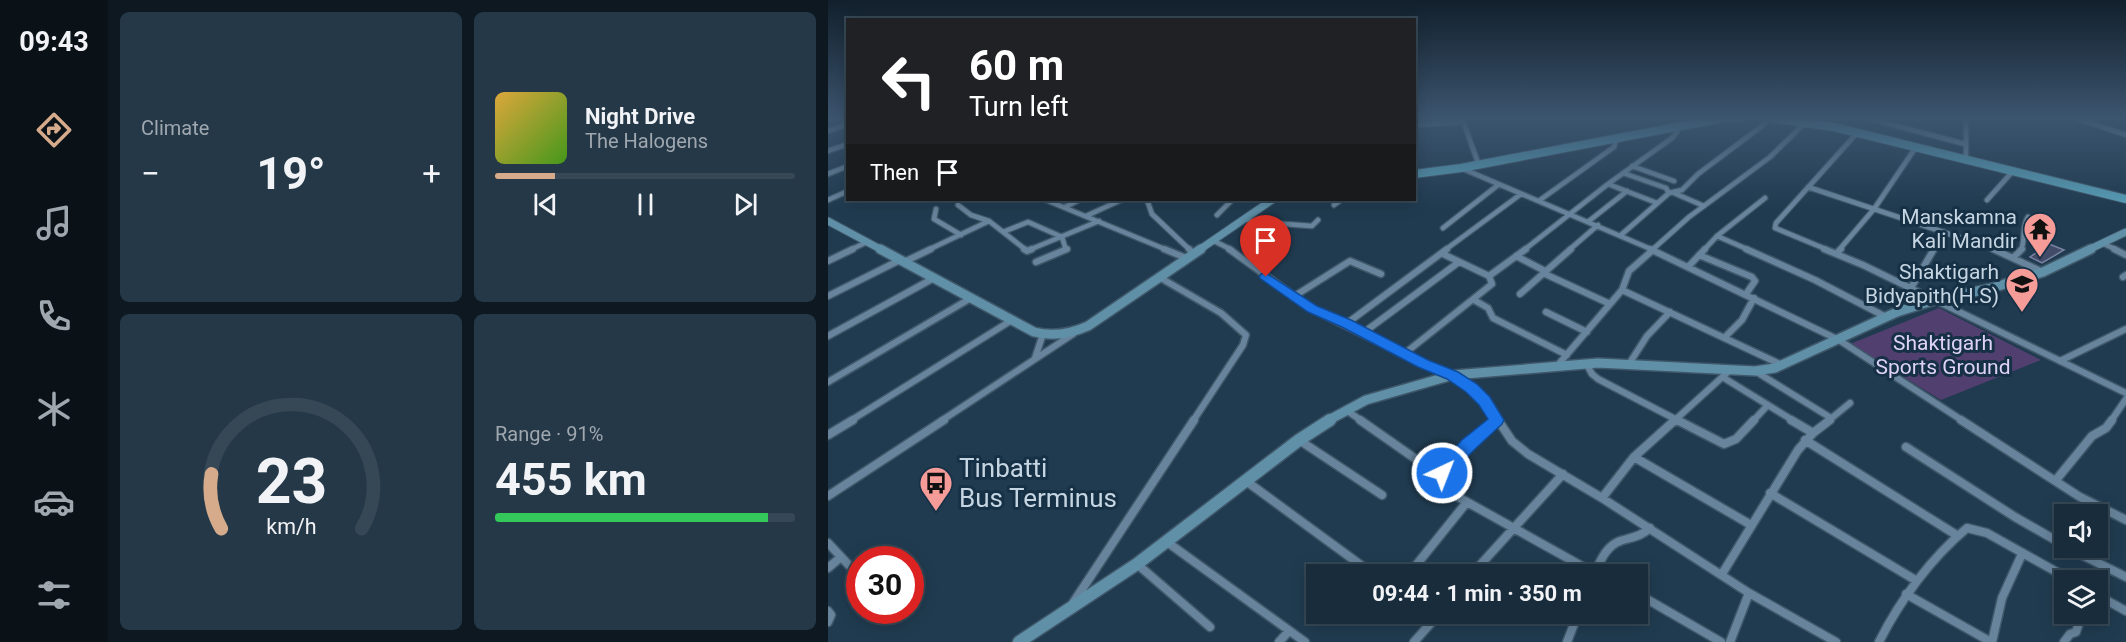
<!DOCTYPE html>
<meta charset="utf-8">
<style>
:root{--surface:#182c3c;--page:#253847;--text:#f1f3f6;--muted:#9fa7af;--line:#364856;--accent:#d6ab8b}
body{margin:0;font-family:Roboto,sans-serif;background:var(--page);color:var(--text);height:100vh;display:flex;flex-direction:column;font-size:22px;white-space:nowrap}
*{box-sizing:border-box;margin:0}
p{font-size:20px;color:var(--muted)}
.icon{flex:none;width:33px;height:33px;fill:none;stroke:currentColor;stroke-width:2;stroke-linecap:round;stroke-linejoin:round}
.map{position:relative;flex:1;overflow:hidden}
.side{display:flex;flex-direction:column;gap:12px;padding:12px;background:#0d1821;width:720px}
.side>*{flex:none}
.top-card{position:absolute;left:18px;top:18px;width:570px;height:183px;border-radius:0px;box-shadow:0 3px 15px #0003,0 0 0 2px var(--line);background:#202124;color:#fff;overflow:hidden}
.tools{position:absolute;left:1226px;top:504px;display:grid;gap:12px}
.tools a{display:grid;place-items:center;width:54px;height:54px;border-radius:0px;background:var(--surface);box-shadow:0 3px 15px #0003,0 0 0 2px var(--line);font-size:30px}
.speed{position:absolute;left:18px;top:546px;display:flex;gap:12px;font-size:30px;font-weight:700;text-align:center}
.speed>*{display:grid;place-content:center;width:78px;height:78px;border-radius:50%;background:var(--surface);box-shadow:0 3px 15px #0003,0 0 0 2px var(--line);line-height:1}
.speed .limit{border:9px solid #d22;background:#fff;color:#111}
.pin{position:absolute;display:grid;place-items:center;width:51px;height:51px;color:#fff;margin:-62px -26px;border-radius:50% 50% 50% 0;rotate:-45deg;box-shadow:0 0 6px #0007}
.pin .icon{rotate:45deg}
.me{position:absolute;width:66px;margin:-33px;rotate:43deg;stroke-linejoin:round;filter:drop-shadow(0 0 4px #0008)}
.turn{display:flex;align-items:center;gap:21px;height:126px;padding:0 24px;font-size:27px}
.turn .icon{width:78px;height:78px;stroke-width:2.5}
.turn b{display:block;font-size:42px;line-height:51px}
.then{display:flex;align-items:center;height:57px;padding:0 24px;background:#0003;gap:12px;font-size:22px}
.big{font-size:45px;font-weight:700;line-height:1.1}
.side .widget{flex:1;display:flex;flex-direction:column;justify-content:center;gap:9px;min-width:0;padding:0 21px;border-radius:9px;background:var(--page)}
.side .dial{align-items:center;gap:0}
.dial svg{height:156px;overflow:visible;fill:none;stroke:var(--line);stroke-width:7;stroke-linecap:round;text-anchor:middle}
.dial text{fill:var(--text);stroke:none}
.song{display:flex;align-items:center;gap:18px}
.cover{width:72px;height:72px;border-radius:9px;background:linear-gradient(135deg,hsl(40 70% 55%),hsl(100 70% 35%))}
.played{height:6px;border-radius:3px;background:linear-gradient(90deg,var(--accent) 20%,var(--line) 20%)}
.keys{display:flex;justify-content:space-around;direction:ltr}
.heat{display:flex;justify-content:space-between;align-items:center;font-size:33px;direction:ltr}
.charge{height:9px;border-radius:4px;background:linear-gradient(90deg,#34c759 91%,var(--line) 0)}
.side .tiles{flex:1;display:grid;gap:12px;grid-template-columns:repeat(2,1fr)}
.trip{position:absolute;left:478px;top:564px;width:342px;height:60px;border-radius:0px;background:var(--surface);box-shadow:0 3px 15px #0003,0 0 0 2px var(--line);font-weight:700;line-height:60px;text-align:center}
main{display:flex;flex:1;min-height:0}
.tabs{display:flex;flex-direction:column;width:108px;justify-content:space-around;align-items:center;background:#0a1218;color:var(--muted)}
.tabs .icon{width:42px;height:42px}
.tabs .selected{color:var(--accent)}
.tabs b{font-size:27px;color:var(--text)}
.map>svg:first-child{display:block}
</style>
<main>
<nav class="tabs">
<b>09:43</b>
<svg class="icon selected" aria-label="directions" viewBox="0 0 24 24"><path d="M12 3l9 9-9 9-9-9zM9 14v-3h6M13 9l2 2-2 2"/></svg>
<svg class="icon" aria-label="music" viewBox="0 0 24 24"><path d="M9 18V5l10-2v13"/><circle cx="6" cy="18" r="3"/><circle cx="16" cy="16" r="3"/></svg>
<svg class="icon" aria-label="phone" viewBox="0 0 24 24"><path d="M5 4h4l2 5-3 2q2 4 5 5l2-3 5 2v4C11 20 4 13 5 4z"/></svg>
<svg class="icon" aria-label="climate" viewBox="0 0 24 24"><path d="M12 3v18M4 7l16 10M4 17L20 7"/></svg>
<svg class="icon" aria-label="car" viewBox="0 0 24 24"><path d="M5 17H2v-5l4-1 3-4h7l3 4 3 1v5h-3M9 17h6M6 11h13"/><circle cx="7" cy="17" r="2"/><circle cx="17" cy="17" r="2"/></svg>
<svg class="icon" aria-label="filters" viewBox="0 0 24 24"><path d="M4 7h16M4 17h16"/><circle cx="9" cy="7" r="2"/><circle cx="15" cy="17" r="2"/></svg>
</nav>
<section class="side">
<div class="tiles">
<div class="widget"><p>Climate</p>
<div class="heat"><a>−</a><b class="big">19°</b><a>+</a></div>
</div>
<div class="widget">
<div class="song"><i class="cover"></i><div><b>Night Drive</b><p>The Halogens</p></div></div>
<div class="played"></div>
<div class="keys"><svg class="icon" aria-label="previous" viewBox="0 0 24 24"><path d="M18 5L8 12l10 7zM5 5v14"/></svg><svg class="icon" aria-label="pause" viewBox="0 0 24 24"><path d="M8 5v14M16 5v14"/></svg><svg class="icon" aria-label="next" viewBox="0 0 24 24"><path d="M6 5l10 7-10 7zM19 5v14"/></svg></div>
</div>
<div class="widget dial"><svg viewBox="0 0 100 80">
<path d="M14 69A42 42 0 1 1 86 69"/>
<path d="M14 69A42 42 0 0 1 9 41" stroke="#d6ab8b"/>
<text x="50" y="56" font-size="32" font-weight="700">23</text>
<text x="50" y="72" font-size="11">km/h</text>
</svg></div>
<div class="widget"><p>Range · 91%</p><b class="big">455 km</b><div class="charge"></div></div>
</div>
</section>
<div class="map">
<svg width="1298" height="642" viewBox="0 0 1298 642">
<rect width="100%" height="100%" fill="#203b50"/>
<path fill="#513f70" d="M1111,308L1213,360L1113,400L1022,344Z"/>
<path fill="#424b68" stroke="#7882a1" stroke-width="1.5" d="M1221,244L1236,250L1214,263L1202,257Z"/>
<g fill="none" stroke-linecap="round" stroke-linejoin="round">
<defs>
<path id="street-far2" d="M634,118L649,160
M1039,118L1137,144
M1138,118V157
M1248,118L1298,135
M586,125L635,122
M0,131L20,124
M0,151L20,144
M804,166L846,181
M633,168L825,250
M0,174L20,166
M780,184L829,203
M980,187L1169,250
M841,193L854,190L870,174L934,126L937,122L935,118
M846,193L876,206
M0,200L20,191
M218,200L339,250
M319,200L324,214L362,250
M712,200L786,147L789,138
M1159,200L1185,171
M130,205L143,215L161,221L198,250
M506,205L513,200
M237,207L251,200
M108,209L106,219L133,235
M389,215L404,200
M258,216L293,200
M416,219L427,222L484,226L490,220
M761,221L799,191
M615,228L670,185
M175,232L200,222L234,237L238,250
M793,235L841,193L838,188L795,173
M889,236L921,250
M384,240L404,250
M1276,244L1289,250
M22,250L39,242
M100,250L161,221
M201,250L271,221
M617,250L693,194
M696,250L780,184L844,138L849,132V126
M741,250L770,225
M824,250L861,217L942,157L979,121
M876,250L889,236L937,198
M1000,250L947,228L948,223L1029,133
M1011,250L1046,209L1088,147
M1105,250L1116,232
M1193,250C1198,239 1193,228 1200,217"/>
<path id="street-far1" d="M196,249L199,251L204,249
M336,249L358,258
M361,249L365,253
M401,249L484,309L595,364L625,375L644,388L657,401L671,421
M822,249L1011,340L1135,421
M918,249L987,280L1058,317
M996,249L1035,265L1298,393
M1165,249L1215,272
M1286,249L1298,255
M1009,253L1013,249
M871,255L924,277L927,281L918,294
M688,256L717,271
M1187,256L1194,249
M0,261L25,249
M76,262L103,249
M208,262L239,249
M860,267L877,249
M715,273L782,304
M661,276L698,249
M331,277L393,313L418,335L415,345L365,421
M1295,277L1298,275
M1083,288L1106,249
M794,290L954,365
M692,294L743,249
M0,296L72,260
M465,297L522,261L553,274
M646,300L660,308L665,318L739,355
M718,312L759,332
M518,324L619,249
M535,333L631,262
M0,336L106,278
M896,338L914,320L926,298
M576,354L664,284L661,276L615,254
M207,358L215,334
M1232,361L1298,329
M758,363L764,374L770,379L851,421
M801,364L819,336L842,312
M729,366L794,290L801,271L826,249
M927,371L1003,418
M896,378L966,421
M0,382L143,298
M518,410L534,421
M22,421L184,320
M113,421L245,334
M846,421L902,370
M925,421L939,406
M1000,421L1022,403
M1283,421L1298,399"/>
<path id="street" d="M532,420L592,462L614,473
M669,420L640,445L605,483L768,574
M670,420L684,441L700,454L774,498L921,593L1008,642
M849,420L896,444L908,439L926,420
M963,420L985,433
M1133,420L1252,497L1298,520
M0,435L25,420
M471,440L554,495
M977,440L1130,536
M1078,447L1187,517L1236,545
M806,457L923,525
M1228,480L1264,436L1278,428L1284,420
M418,481L545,574
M942,493L1089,581
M0,496L116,420
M774,498L806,457L847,420
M339,542L477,642
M0,543L32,577
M1240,548L1298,577
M309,564L382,627
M0,568L13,557
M581,574L639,502
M644,574L735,474
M766,574C772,562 778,546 792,541C804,537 812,537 822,528
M894,574L970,450L985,433L1002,420
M810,594L893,642
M1078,594L1163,642
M1269,595L1298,611
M245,603L366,420
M0,611L3,615L0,622
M451,642L461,631
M586,642L611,614
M739,642L750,614
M902,642L921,593
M1051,642C1072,600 1103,558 1139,528L1159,533L1243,580
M1164,642L1174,598L1194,554
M1236,642L1242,634L1248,632L1254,614"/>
<path id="secondary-far2" d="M0,221L54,250
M371,250L444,200
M1260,250L1298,232"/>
<path id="secondary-far1" d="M52,249L206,332C225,337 242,334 260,326L373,249
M499,421L538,400L625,375L770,363L927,371L947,368L1069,312L1107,300L1164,288L1215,272L1263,249"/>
<path id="secondary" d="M191,642L309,564L471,440L502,420"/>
<path id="primary" d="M901,118H913
M944,118L1006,127L1298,199
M586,174L633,168L895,118"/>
</defs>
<use href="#street-far2" stroke="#3f5769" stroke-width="7"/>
<use href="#street-far1" stroke="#3f5769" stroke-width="9"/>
<use href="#street" stroke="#3f5769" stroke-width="11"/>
<use href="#secondary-far2" stroke="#3f5769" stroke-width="9"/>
<use href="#secondary-far1" stroke="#3f5769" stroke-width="12"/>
<use href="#secondary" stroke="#3f5769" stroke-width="15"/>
<use href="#primary" stroke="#3f5769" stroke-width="10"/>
<use href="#street-far2" stroke="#67849c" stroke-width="4.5"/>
<use href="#street-far1" stroke="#67849c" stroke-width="6"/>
<use href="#street" stroke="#67849c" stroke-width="8"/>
<use href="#secondary-far2" stroke="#5f90a8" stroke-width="7"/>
<use href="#secondary-far1" stroke="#5f90a8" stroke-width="9"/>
<use href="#secondary" stroke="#5f90a8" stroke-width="12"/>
<use href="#primary" stroke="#579db5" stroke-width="8"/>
</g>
<linearGradient id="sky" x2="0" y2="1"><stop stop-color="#12202c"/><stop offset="0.57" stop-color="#3c556f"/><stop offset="1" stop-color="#3c556f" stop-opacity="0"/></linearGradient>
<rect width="1298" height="208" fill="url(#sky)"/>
<path fill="#1a73e8" stroke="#114b97" stroke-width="1.5" d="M438,273L489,306L523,320L600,360L630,372L649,384L662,397L676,420L674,424L646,450L620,478L614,480L608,478L606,473L608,468L634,440L660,419L651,405L638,392L619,379L590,367L514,327L480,312L433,279L431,277L433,274Z"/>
<defs>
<symbol id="temple-pin" viewBox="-11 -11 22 30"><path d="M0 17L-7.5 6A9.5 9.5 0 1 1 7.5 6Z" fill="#f59b98" stroke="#163045"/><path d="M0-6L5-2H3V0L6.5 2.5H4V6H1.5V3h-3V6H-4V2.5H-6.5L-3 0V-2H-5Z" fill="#111"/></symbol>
<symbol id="school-pin" viewBox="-11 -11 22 30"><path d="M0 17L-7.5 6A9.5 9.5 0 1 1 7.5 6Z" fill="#f59b98" stroke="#163045"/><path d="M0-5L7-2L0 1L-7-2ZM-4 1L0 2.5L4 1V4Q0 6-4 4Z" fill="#111"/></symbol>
<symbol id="bus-pin" viewBox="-11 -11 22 30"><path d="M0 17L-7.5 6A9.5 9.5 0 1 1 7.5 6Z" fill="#f59b98" stroke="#163045"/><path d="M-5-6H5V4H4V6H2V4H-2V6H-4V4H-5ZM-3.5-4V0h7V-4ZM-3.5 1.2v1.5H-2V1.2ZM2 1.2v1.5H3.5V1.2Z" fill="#111"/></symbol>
</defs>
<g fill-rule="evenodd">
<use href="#temple-pin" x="1193" y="210" width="38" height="52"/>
<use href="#school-pin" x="1175" y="265" width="38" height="52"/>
<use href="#bus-pin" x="89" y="464" width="38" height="52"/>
</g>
<g text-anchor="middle" stroke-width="6" stroke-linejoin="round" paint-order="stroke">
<g font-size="21" fill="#c5d5e2" stroke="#163045" text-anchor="end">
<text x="1189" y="224">Manskamna<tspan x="1189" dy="24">Kali Mandir</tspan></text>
<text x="1171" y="279">Shaktigarh<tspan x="1171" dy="24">Bidyapith(H.S)</tspan></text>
</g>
<g font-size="21" fill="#ded3f7" stroke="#163045">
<text x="1115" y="350">Shaktigarh<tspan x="1115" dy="24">Sports Ground</tspan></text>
</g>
<g font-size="26" fill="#c5d5e2" stroke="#163045" text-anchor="start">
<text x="131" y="477">Tinbatti<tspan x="131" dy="30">Bus Terminus</tspan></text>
</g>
</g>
</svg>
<div class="tools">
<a><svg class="icon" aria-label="sound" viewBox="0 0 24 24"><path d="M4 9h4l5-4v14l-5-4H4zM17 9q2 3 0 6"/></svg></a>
<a><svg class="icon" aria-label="layers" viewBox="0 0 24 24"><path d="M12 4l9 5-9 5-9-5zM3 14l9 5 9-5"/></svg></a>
</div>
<div class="speed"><div class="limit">30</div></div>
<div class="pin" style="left:438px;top:277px;background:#d93025"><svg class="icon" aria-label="arrive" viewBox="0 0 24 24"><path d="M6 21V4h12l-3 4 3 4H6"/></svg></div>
<svg class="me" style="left:614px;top:473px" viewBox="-20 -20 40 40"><circle r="17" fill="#1a73e8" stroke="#fff" stroke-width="3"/><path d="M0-11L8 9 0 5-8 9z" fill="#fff"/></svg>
<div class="trip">09:44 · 1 min · 350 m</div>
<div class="top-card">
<div class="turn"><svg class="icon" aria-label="left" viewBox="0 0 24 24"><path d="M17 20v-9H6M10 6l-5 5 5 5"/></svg><div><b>60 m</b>Turn left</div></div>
<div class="then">Then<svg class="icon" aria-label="arrive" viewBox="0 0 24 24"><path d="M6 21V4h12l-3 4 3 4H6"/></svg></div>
</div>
</div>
</main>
